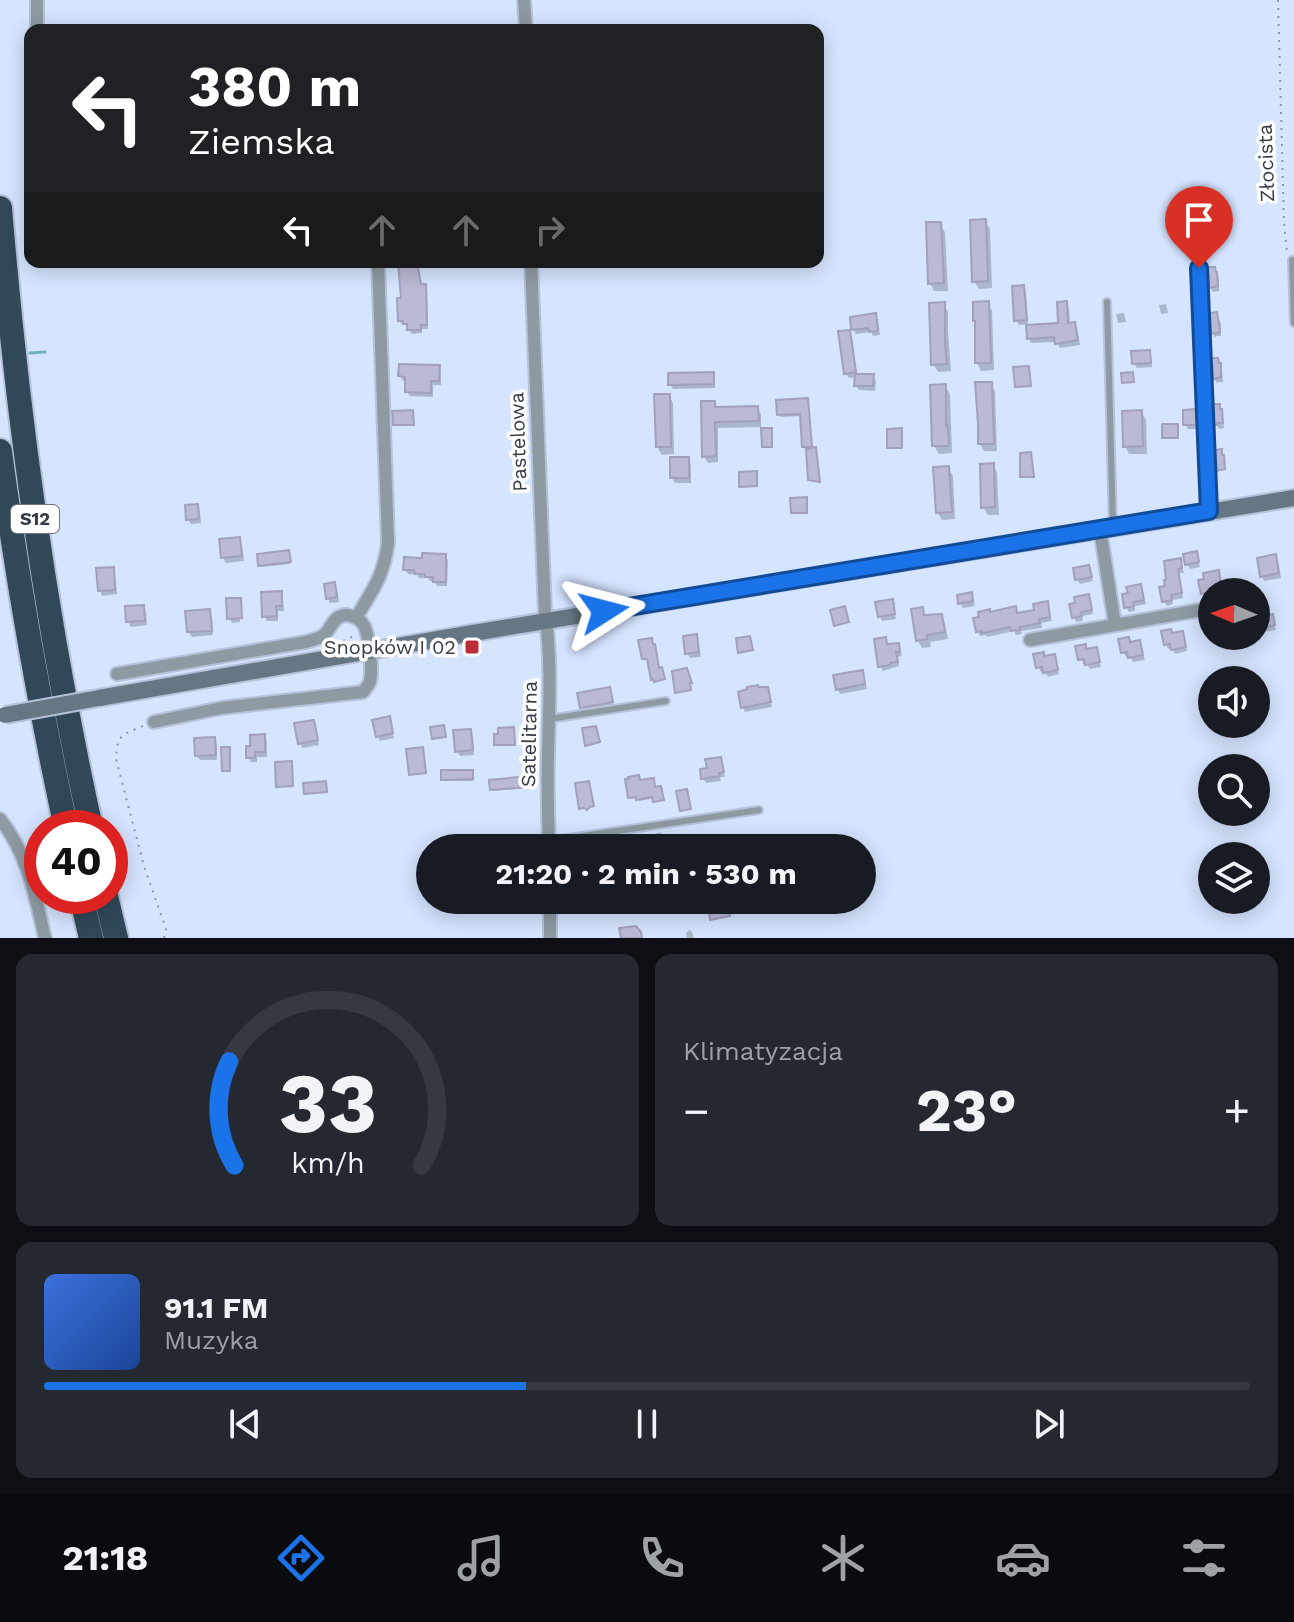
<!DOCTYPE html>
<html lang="pl">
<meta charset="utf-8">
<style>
:root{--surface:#171b24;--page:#242831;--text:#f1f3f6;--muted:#9ea1a6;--line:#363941;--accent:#1a73e8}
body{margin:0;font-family:"Work Sans",sans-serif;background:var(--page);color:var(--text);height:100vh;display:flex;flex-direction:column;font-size:30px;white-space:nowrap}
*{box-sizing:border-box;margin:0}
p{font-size:26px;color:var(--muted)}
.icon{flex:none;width:44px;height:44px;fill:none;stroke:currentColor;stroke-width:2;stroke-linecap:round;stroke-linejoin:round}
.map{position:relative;height:938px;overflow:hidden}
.drawer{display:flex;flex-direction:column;gap:16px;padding:16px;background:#0d0f14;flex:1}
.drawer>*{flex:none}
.top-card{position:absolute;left:24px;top:24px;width:800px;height:244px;border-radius:16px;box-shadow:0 4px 20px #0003;background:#202124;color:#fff;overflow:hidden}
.needle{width:52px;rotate:272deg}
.fabs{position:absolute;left:1198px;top:578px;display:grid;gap:16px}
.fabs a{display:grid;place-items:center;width:72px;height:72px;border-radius:50%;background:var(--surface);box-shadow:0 4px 20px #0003;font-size:40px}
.speed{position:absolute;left:24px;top:810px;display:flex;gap:16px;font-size:40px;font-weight:700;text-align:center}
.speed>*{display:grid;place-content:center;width:104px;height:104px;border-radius:50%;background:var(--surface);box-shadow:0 4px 20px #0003;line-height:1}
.speed .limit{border:12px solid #d22;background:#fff;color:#111}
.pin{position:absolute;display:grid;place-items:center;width:68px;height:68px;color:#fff;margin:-82px -34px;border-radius:50% 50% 50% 0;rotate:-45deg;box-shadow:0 0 8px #0007}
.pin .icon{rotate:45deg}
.me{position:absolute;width:88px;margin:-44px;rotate:81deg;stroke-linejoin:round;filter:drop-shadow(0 0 6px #0008)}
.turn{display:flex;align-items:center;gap:28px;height:168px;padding:0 32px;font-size:36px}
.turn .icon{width:104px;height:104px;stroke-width:2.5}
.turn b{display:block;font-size:56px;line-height:68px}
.lanes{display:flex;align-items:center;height:76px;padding:0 32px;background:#0003;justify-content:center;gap:40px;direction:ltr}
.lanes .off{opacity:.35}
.big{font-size:60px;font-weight:700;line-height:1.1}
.drawer .widget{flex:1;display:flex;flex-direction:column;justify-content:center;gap:12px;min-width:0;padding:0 28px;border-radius:16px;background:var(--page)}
.drawer .dial{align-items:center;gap:0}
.dial svg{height:208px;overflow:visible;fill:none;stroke:var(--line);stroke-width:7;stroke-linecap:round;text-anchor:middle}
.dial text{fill:var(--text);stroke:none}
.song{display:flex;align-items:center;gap:24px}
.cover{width:96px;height:96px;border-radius:12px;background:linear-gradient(135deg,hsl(220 70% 55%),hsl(220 70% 35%))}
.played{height:8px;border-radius:4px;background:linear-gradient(90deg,var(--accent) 40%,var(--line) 40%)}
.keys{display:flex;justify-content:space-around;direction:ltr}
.heat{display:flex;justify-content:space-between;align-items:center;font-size:44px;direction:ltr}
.drawer .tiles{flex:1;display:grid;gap:16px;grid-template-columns:1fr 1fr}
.widget:last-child{grid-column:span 2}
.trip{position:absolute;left:416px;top:834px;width:460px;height:80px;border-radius:40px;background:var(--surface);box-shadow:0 4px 20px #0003;font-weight:700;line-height:80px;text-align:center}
.dock{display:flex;height:128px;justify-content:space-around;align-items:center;background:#090b0e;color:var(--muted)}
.dock .icon{width:56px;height:56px}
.dock .on{color:var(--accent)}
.dock b{font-size:36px;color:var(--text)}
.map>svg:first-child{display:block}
</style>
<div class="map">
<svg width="1294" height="938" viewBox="0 0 1294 938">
<rect width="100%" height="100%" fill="#d5e4ff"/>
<path fill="#0003" d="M985,221L990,229L992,288L979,289L974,281Z
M940,224L945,232L948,291H934L930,283Z
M416,262L422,286H425L427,290L428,329H422V333L412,334L406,325H402L400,321L403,300Z
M1210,269L1219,279V291L1213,292L1211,288Z
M1023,287L1026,292L1028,326L1060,324L1066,304L1069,308L1070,325L1074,324L1077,329L1080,345L1060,348L1057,342L1031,343L1029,338L1028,324L1019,325L1016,320Z
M988,303L992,311L994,370L981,371L977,363Z
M944,304L948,312V331L951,371L938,372L933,364Z
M1166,304L1168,313L1161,314L1159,305Z
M1124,313L1126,322L1118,323L1116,314Z
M1216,314L1221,324V336H1216L1215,338L1213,333Z
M875,315L878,320L880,335L873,336L871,332L856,334L853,329Z
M849,332L852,337L857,376H873L876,381L875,391L859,390L856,385L857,377L849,378L846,373Z
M1149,352L1151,357L1152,367L1137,368L1134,363Z
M1217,360L1222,370L1223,382H1217V384L1215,379Z
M438,367L441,372V385H433V397L410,396L407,392V381H403L400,376Z
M712,374L715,379V388L673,389L670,384Z
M991,384L995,392L997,451H984L980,444Z
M945,386L950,394L952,453L939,454L934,446Z
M669,396L673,403L674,454L662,455L657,447Z
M714,403L717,409L757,408L761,414V427L718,428V462L708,463L704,456Z
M808,403L813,450L816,451L820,482H812L811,480L808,450H806L804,447L802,416L781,417L779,414Z
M1219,406L1222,411L1224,428L1219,429L1216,424Z
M1195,411L1197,416L1198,429H1188L1185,424Z
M1141,412L1146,420L1147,454H1129L1125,446Z
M688,459L691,464V483H675L672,478Z
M993,465L997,473L999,515H988L983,507Z
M948,468L953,476L955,519L942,520L937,512Z
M197,506L200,511L201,523L191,524L188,519Z
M239,539L242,544L244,561L226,563L223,558L221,541Z
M1196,553L1200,567L1190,569L1187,564Z
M289,554L290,564L261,567L260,565Z
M445,556L448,560L447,586H437L435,582L430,581L428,578H419L417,575L408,574L405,570L424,560Z
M1275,557L1278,561L1281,578L1264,581L1262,576Z
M1180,561L1184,573H1179L1183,598L1172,600L1173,604L1167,606L1164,601Z
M1088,567L1093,581L1080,584L1077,579Z
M112,569L115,574L117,594L102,596L100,591Z
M1218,573L1223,591L1212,592V597L1206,598L1203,594Z
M334,584L337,589L339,602L330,603L328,598Z
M1140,587L1146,604L1135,606V611L1129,612L1126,607Z
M281,593L283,598L284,611H278V621H267L264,616Z
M971,594L975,606L963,608L960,603Z
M1088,596L1093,614L1082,616L1083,621L1076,622L1074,617Z
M240,600V622L232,623L229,618Z
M892,602L896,619L882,621L880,616Z
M1047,603L1052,621L1041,623L1042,628L1021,631L1022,634L1016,635L1014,631L987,637L986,635L980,636L978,632L990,614L1015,609L1018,615L1036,611Z
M143,607L146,612L147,625L131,627L128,622Z
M922,609L927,617L941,616L945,624L948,639L930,642L931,647L922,648L918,641Z
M209,612L212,616L213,635L192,637L189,632Z
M1272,617L1276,630L1256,633V619Z
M1212,625V636H1228L1229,645L1218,647L1214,642H1210L1206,626Z
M1182,633L1187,651L1175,654L1172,648L1168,649L1166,644L1173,635Z
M696,636L698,641L701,657L690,658L687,653Z
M885,640L888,646L898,645L902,656L898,657L899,666L883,671L880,666Z
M1139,642L1145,660L1133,662L1130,656L1126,657L1123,652L1130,643Z
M1078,648L1087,651L1096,649L1101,667L1090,669L1087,664H1083Z
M1054,656L1059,674L1048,677L1045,671L1041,672L1038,667L1045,658Z
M862,672L867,689L840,694L838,689Z
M609,689L614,706L584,712L582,707Z
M767,689L772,707L745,712L743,707Z
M389,719L394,738L380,741L378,736Z
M313,722L316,727L319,745L302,748L300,743Z
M470,731L473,736L474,755L460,756L457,751Z
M264,737L267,741V757H257V762H251L248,757Z
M214,739L217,744V760H200L197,756Z
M720,759L725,777H720L721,781L706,783L703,778Z
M473,774V781H444L443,779Z
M529,780V788L493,791L492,790Z
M627,781L640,782L655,789H661L663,801L656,802L655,798L639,801L638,798L631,799Z
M689,930L692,932L694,938H687L686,933Z"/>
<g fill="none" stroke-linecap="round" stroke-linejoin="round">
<path stroke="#6eb2c0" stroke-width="3" d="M30,353L45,352"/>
</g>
<path fill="#babad6" stroke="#a1a1bd" stroke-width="2" d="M986,219L988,281L972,282L970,220Z
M926,222H941L944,283L928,284Z
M398,262H417L421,284H426L427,325H421V330H407V324H403V321H398L397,298H401Z
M1208,267H1215L1216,272H1217L1218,286L1209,288Z
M1024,285L1027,320L1014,321L1012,286Z
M989,301L991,363H975V321H973V302Z
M1067,301L1068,323L1075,322L1078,340L1055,344L1054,337L1027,339L1026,325L1058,323L1057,302Z
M945,302V344L947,364L931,365L929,303Z
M1217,312L1220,332L1211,334L1210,313Z
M876,313L878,331L869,332L868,328L851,330L850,317Z
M850,330L856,372L844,374L838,331Z
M1150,350L1151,363L1132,364L1131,351Z
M1212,358H1218L1219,363H1221V377L1216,378V379H1213Z
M399,364L440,365L439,381H431V393L405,392V377L398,376Z
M1029,366L1031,386L1015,387L1013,367Z
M714,372V384L668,385V373Z
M1133,372L1134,382L1122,383L1121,373Z
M855,374H874L873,386H854Z
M975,382H992L994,444H978V424Z
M946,384V426H948L949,446H932L930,385Z
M654,394H670L671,447H656Z
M808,398L812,447H802L800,414L777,415L776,400Z
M701,401H715V407L758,406L759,421L715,422L716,456L702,457Z
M1214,404H1220V409H1222L1223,423H1217V425H1214Z
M1196,409V425H1183V410Z
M413,410L414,425H393L392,411Z
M1142,410L1143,446L1123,447L1122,411Z
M1162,424H1178V438H1162Z
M761,428H772V447H762Z
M902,428V448H887V429Z
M816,447L820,482L808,480L806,449Z
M1222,449V455H1224L1225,469L1216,471L1215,450Z
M1031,452L1034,477H1020V453Z
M670,457H689V478H670Z
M994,463L995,507L981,508L980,464Z
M949,466L952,512L936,513L933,467Z
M757,471V486L739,487V472Z
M807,497V513H791L790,498Z
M198,504L199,519L186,520L185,505Z
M240,537L242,556L221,558L219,539Z
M289,550L291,562L258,566L257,554Z
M1197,551L1199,562L1185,565L1183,554Z
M422,553L446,554V582H433V577H425V574H415L414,570H403L404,557L422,558Z
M1276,554L1279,573L1260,577L1257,558Z
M1181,558L1182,568L1178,569L1182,593L1171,595L1172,600L1162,602L1159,587L1165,586L1164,580H1166L1164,561Z
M1089,565L1092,577L1075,580L1073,568Z
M114,567L115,590L98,591L96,568Z
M1219,570L1221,586L1210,588L1211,592L1201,594L1198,580L1204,579L1203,573Z
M335,582L337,597L326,599L324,584Z
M1141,584L1144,600L1133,602L1134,606L1124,608L1122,594L1128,593L1126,587Z
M282,591V606H276L277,616L262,617L261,592Z
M972,592L973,601L958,604L957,595Z
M1089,594L1092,610L1081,612L1082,616L1072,618L1069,604L1075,603L1074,597Z
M226,598H241L242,618L227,619Z
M893,599L895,614L878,617L875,602Z
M1048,601L1050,617L1039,619L1040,623L1020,627V630L1011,631L1010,627L982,633V631L976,632L973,618L979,617L978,612L990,609V612L1016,606L1017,613L1034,610L1033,604Z
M144,605L145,621L126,622L125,606Z
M845,606L849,622L834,626L830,610Z
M923,607L924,615L942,614L945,632L927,635V639L916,641L911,609Z
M210,609L212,631L187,632L185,611Z
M1273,614L1275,625L1256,629V617Z
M1171,629L1172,633L1183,631L1186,647L1171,650L1170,644L1164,645L1161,631Z
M697,634L699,652L685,654L683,636Z
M750,636L753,650L738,653L736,638Z
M886,637L887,644L899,643L900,652H896L898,662L890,663V665L878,667L874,639Z
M1129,637L1130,642L1140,640L1143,655L1128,658L1127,652L1121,653L1118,639Z
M652,638L653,644H655L659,668L662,667L665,679L654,682L653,679L651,680L647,659H642L638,640Z
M1086,644V649L1097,647L1100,662L1085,665L1084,659L1078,660L1075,646Z
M1044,652V656L1055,654L1058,670L1043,673L1042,667L1036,668L1033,654Z
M687,668L692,683H690L691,690L675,693L672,671Z
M863,670L865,684L836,690L833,675Z
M758,685L759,687H768L771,702L741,708L738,692L747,689V687Z
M610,687L613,702L580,708L577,693Z
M390,716L393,733L376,737L372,720Z
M314,720L318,740L298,744L294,723Z
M444,725L446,737L432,739L430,727Z
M596,726L600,742L585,746L582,728Z
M514,727L515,745H494V734H498V728Z
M471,729L473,750L455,752L453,730Z
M265,734V752H255V758H246V746H250V735Z
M215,737L216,755L195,756L194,738Z
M221,747H230V771H222Z
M423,747L426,773L409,775L406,749Z
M721,757L724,772L719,773L720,776L701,779L700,769L707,768L705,759Z
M292,761L293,786L276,787L275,762Z
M441,770H473V779L441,780Z
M639,775L640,780L654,778L655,787L661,786L664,800L653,802L652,797L636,800V797L628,798L625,779H629L628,777Z
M529,776L530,787L490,790L489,780Z
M326,781L327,792L304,794L303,783Z
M589,781L594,806L590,807L587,810L584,808L579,809L575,783Z
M687,789L691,809L680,811L676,791Z
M660,834L662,847L650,848L648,836Z
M728,906L730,916L710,920L709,910Z
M636,926L641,932L642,938H621L619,928Z"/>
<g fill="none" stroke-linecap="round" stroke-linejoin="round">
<defs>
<path id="lane" d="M1292,260L1294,323
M1107,302L1113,527
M549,719L666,701
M549,841L759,810"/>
<path id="street" d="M524,0L526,30
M37,30V0
M531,262L545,613C552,660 549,708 548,755C547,786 548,817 549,848
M1199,268L1209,511
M1100,529L1115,625
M356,618C373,589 384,576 388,542L378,262
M1030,640L1212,608
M117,674L306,642C311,640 319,639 324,635C332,628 333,615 347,615C352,616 360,619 363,624C369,632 373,671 370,681C369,685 366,688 363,692L221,708L154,722
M0,819C28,854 35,896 45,938
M550,900V938"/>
<path id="secondary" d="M99,698L467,634L1294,498"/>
<path id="highway" d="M0,208C17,416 46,624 91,828
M0,451C17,578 39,703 66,828
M81,896L91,938
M106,896L116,938"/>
</defs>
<use href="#lane" stroke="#b5c2da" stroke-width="10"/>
<use href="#street" stroke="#b5c2da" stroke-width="16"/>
<use href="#secondary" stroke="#b5c2da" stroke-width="20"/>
<use href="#highway" stroke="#b5c2da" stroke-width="28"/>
<path stroke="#8b96a9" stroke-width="2" stroke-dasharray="2 6" stroke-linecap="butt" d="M1278,0L1284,223L1287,252
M343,641L356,635
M143,726C121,735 117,735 116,759L144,866L166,929L164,938"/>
<use href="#lane" stroke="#8e9aa2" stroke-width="6"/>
<use href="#street" stroke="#8e9aa2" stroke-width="12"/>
<use href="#secondary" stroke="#657782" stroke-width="16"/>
<use href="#highway" stroke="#304857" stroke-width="24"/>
<defs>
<path id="secondary-bridge" d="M5,715L99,698"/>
</defs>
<use href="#secondary-bridge" stroke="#b5c2da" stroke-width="20" stroke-linecap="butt"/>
<use href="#secondary-bridge" stroke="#657782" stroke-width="16"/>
</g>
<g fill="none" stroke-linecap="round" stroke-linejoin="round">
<defs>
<path id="route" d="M604,611L1209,511L1199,268"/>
</defs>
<use href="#route" stroke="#114b97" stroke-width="20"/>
<use href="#route" stroke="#1a73e8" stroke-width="14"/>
</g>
<rect fill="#bc2c36" stroke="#fff" stroke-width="3" x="464" y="639" width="16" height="16" rx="4"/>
<g text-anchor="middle" stroke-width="7" stroke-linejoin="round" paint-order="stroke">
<rect fill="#fff" stroke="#72767e" stroke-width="2" x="11" y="505" width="48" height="28" rx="6"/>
<g font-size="18" font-weight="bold" fill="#363c46">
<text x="35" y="525">S12</text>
</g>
<g font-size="20" fill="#363c46" stroke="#fff">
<text transform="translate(1266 163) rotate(-92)" y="7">Złocista</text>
<text transform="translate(518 442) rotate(-92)" y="7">Pastelowa</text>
<text transform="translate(529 734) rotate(-89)" y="7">Satelitarna</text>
</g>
<g font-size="20" fill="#363c46" stroke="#fff" text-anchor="end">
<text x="456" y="654">Snopków I 02</text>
</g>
</g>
</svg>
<div class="fabs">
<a><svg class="needle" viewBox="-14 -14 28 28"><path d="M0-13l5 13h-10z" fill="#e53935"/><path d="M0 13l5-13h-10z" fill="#9ea1a6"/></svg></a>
<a><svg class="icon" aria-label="sound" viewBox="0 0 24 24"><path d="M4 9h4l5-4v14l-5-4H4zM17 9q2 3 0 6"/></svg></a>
<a><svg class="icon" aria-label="search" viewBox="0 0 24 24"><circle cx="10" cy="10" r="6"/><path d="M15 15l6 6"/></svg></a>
<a><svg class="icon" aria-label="layers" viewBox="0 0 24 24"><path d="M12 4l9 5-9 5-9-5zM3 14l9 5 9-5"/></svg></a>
</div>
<div class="speed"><div class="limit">40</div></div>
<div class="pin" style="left:1199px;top:268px;background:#d93025"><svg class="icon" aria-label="arrive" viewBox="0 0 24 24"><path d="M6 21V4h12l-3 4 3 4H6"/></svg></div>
<svg class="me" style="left:604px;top:611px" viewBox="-20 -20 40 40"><path d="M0-17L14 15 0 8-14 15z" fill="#1a73e8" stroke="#fff" stroke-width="4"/></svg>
<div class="trip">21:20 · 2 min · 530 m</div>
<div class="top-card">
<div class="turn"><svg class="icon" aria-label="left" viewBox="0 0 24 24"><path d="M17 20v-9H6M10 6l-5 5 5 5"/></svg><div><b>380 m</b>Ziemska</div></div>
<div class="lanes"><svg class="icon" aria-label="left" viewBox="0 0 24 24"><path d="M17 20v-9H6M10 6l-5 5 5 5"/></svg><svg class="icon off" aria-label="ahead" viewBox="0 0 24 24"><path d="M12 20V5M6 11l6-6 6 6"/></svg><svg class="icon off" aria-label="ahead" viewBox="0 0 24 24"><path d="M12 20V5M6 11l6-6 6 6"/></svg><svg class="icon off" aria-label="right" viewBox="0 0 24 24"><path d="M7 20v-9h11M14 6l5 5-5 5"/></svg></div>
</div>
</div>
<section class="drawer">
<div class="tiles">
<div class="widget dial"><svg viewBox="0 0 100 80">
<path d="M14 69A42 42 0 1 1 86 69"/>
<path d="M14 69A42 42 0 0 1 12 29" stroke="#1a73e8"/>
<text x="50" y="56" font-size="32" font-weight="700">33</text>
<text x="50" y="72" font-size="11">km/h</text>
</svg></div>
<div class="widget"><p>Klimatyzacja</p>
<div class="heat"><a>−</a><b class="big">23°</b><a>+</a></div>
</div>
<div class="widget">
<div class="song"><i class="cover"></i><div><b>91.1 FM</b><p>Muzyka</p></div></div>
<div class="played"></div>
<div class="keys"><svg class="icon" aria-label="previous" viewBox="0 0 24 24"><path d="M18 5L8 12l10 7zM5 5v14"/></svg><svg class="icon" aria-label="pause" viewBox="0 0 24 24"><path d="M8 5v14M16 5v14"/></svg><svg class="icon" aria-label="next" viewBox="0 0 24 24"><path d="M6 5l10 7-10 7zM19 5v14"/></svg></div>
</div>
</div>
</section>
<nav class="dock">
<b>21:18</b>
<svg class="icon on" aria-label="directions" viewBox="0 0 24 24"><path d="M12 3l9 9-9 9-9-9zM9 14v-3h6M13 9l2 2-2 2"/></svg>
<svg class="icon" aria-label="music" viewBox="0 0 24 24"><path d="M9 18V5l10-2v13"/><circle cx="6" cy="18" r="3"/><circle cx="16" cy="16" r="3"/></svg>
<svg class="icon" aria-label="phone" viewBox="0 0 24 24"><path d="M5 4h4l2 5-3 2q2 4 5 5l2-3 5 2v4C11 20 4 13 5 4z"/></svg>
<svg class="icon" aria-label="climate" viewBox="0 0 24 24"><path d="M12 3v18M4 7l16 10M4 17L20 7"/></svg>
<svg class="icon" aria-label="car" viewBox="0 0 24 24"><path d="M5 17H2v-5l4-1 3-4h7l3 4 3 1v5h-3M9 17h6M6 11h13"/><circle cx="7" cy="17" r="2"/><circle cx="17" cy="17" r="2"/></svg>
<svg class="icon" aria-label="filters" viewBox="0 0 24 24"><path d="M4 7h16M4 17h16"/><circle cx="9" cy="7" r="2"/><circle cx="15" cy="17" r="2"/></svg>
</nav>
